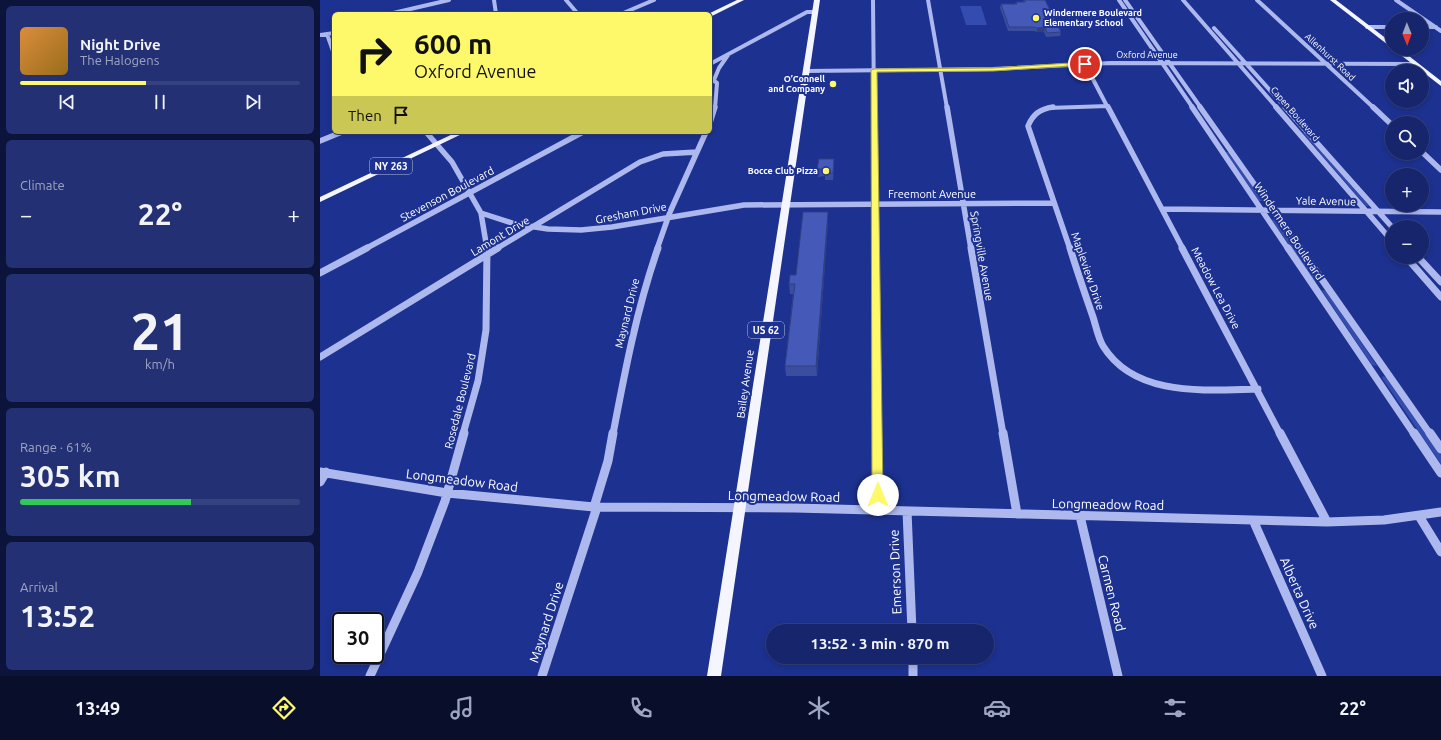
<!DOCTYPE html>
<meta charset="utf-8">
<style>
:root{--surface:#16256c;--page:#233174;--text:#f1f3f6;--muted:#9ea5c2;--line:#35427f;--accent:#fdf96b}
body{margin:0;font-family:Ubuntu,sans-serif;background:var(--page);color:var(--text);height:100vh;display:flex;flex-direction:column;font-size:15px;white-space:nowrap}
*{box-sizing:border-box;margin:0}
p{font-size:13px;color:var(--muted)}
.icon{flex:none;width:22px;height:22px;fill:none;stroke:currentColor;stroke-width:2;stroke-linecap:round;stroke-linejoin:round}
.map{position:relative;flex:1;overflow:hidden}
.side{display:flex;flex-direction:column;gap:6px;padding:6px;background:#0c143b;width:320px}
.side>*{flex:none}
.hud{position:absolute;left:12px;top:12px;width:380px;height:122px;border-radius:6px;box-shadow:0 2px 6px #0003,0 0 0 1px var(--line);background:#fdf96b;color:#111;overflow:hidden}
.needle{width:26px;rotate:179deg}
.fabs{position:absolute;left:1065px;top:12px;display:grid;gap:8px}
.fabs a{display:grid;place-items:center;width:44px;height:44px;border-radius:50%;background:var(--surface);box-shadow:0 2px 6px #0003,0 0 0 1px var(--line);font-size:20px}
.speed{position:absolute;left:12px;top:612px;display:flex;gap:8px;font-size:20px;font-weight:700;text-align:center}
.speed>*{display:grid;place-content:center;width:52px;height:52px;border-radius:50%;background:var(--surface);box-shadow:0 2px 6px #0003,0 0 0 1px var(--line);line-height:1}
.speed .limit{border:2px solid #111;border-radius:6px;background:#fff;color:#111}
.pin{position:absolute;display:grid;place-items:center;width:34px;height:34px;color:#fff;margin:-17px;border:2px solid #fff;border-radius:50%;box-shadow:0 1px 4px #0007}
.me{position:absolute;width:44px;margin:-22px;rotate:0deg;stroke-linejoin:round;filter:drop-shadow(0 0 3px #0008)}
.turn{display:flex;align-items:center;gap:14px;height:84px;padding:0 16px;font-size:18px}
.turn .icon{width:52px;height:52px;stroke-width:2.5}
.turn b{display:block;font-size:28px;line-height:34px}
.then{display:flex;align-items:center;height:38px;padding:0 16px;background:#0003;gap:8px;font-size:15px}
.big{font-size:30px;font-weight:700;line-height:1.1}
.side .card{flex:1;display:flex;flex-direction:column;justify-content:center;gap:6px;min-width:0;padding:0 14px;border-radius:6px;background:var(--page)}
.side .dial{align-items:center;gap:0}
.dial b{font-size:52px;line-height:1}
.song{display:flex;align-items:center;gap:12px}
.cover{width:48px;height:48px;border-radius:6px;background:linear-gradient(135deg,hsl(30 70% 55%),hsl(40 70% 35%))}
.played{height:4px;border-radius:2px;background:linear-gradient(90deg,var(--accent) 45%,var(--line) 45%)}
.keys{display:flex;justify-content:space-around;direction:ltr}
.heat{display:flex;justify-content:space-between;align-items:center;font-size:22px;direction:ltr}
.charge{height:6px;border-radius:3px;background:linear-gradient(90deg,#34c759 61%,var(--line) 0)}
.trip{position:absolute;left:446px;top:624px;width:228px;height:40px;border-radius:20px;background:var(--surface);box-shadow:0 2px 6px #0003,0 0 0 1px var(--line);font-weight:700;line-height:40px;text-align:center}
.menu{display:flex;height:64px;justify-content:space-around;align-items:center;background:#090f2b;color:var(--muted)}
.menu .icon{width:28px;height:28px}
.menu .current{color:var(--accent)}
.menu b{font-size:18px;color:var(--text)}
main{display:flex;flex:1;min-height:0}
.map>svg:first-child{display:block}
</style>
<main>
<section class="side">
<div class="card">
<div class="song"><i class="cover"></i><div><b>Night Drive</b><p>The Halogens</p></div></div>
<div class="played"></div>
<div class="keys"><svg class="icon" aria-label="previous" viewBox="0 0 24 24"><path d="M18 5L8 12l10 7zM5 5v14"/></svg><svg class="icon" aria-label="pause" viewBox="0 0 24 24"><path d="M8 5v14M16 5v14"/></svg><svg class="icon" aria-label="next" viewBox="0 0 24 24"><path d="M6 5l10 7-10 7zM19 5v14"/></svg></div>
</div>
<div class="card"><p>Climate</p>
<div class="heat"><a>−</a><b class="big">22°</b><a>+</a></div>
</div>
<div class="card dial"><b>21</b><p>km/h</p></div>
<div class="card"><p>Range · 61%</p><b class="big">305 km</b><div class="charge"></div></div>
<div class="card"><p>Arrival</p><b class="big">13:52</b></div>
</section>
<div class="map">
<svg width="1121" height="676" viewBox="0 0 1121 676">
<rect width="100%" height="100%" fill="#1d3190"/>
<path fill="#344baf" d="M640,6H661L667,25H646Z
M983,133H985L1049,206H1046Z
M906,152H909L943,201H939Z
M954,219L957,220L999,282L994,281L952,220Z
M1003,290L1007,291L1057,366L1052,365L1002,291Z
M1063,376L1067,378L1121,455V464L1062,378Z"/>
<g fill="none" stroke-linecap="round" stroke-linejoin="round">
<path stroke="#adb9ee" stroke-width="4" d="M174,0L176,14
M246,0L258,14
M553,0L554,108
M608,0L627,108
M799,0L873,108
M805,0L881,108
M863,0L957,108
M937,0L1054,108
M1076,0L1121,31
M69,14L129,0
M301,14L334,0
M1047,27H1072
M1102,27H1116
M894,28L966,108
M7,34L14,54
M0,35L14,33
M390,64L487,12H495
M765,64L788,108
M486,71L673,69L791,63L1095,64
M390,78L397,83L395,108
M394,80L399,68L408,55
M728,108L788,106"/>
<path stroke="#adb9ee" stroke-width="5.5" d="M554,107L555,249
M627,107L651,249
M733,107C720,109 713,114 708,126L750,249
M788,107L863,249
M872,107L968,249
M880,107L980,249
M956,107L1072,241
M965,107L1072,227
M1053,107L1072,125
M390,123L395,107
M106,132L132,162L161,213L167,249
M0,141L22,132
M1102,152L1121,170
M843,209L1121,212
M161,213L195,224L228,229L261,230L292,227L424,205L734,203
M45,249L263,132
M176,249L320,162L343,154L377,152
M337,249L350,212L386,132"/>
<path stroke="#adb9ee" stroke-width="7" d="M555,248L557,434
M651,248L683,434
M750,248C757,271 765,294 773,317C776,326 778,338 783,346C815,398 887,390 938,389
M862,248L960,434
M968,248L1094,434
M980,248L1110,434
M1086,257L1121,297
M1098,257L1121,282
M0,273L47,248
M0,357L178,248
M143,434L158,381L166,330L167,248
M293,434C305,371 317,308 338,248"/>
<path stroke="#adb9ee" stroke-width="9" d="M557,433L558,510
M683,433L697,514
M960,433L1007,522
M1094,433L1121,473
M1110,433L1121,449
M0,472L127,493L274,507L475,508L1007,522L1064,520L1121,512
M0,482L6,472
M274,507L288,461L293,433
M587,511L592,631
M760,516L798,676
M1099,516L1121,552
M933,520L1002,676
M593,657V676
M50,676L98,572L125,501L144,433
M222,676L277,507"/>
<path fill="#f4f5ff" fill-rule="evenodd" d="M417,0H424L390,17V14H388Z
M494,0H500L401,676H387Z
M1010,0H1016L1072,43V48Z
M1073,49H1080L1121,81V86Z
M137,132H146L0,202V197Z"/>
</g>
<path fill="#3b4d9e" d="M704,0H725L741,32L740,36L726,37L724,32H717L714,31H688L680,8L681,4H695L696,2H703Z
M514,166L513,180H505V176L498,177L497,169Z
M508,222L497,376H466L465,366L473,294H470L469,284L476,275Z"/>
<path fill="#303f81" d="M725,27L724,32H717V28Z
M514,159V166L513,180V173Z
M508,212V222L497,376L496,366Z"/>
<path fill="#455ab8" stroke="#303f81" d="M705,0H725L741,32L727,33L725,27L717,28L714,27H689L681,4H697L696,2H705Z
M499,159H514L513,173H504L505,169H497Z
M483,212H508L496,366H465L475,284H469L470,275H476Z"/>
<path fill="#fdf96b" stroke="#a4a246" d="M765,62L767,65L673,71L557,72L563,495L562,498L558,500L554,498L552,495L551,70L554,69L673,68Z"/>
<g fill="#fdf96b" stroke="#1d3190" stroke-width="1.5">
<circle cx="716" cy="18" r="4"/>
<circle cx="513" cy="84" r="4"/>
<circle cx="506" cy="171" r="4"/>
</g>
<g text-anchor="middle" stroke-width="4" stroke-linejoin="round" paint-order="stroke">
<g font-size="9" font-weight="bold" fill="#fff" stroke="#1d3190" text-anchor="end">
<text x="724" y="16" text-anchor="start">Windermere Boulevard<tspan x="724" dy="10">Elementary School</tspan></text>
<text x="505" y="82">O’Connell<tspan x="505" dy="10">and Company</tspan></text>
<text x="498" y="174">Bocce Club Pizza</text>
</g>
<g font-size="9" fill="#fff" stroke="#1d3190">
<text x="827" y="58">Oxford Avenue</text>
<text transform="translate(1010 57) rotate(43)" y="3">Allenhurst Road</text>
<text transform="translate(975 114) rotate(49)" y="3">Capen Boulevard</text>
</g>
<g fill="#1d3190" stroke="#bbc1de" stroke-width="1">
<rect x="50" y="158" width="42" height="16" rx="3"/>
<rect x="428" y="322" width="36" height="16" rx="3"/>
</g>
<g font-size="10" font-weight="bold" fill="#fff">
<text x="71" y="170">NY 263</text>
<text x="446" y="334">US 62</text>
</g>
<g font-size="11" fill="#fff" stroke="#1d3190">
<text transform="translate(127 194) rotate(-28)" y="4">Stevenson Boulevard</text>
<text x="612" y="198">Freemont Avenue</text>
<text transform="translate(1006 201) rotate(1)" y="4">Yale Avenue</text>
<text transform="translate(311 213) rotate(-11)" y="4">Gresham Drive</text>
<text transform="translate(969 231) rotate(56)" y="4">Windermere Boulevard</text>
<text transform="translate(180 236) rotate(-31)" y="4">Lamont Drive</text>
<text transform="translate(662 256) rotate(80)" y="4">Springville Avenue</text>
<text transform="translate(768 271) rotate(71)" y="4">Mapleview Drive</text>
<text transform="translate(896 288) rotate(62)" y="4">Meadow Lea Drive</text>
<text transform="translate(307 313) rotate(-76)" y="4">Maynard Drive</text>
<text transform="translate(425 384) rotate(-82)" y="4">Bailey Avenue</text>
<text transform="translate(140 401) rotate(-76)" y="4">Rosedale Boulevard</text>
</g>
<g font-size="13" fill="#fff" stroke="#1d3190">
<text transform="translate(142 480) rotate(7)" y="5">Longmeadow Road</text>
<text transform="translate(464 496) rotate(1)" y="5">Longmeadow Road</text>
<text transform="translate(788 504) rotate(1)" y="5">Longmeadow Road</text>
<text transform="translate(575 572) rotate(-92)" y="5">Emerson Drive</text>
<text transform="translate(792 593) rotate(76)" y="5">Carmen Road</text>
<text transform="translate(980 593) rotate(66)" y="5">Alberta Drive</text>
<text transform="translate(226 622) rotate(-72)" y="5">Maynard Drive</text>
</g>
</g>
</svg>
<div class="fabs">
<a><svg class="needle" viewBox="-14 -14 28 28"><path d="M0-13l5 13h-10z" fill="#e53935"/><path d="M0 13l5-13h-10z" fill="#9ea5c2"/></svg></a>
<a><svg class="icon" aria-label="sound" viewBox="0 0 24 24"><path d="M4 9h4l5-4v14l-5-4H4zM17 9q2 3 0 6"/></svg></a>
<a><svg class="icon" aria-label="search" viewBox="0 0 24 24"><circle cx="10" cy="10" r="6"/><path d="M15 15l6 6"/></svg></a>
<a>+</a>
<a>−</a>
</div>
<div class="speed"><div class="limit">30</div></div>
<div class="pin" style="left:765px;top:64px;background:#d93025"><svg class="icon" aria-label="arrive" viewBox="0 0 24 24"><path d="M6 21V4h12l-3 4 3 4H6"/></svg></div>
<svg class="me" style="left:558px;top:495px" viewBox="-20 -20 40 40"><circle r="19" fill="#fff"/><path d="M0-13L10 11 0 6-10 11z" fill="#fdf96b"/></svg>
<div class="trip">13:52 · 3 min · 870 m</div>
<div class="hud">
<div class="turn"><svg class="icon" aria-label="right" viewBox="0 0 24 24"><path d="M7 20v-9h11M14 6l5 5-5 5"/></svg><div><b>600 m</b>Oxford Avenue</div></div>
<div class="then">Then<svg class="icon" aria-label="arrive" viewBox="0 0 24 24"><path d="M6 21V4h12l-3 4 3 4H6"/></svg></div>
</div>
</div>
</main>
<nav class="menu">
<b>13:49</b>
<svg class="icon current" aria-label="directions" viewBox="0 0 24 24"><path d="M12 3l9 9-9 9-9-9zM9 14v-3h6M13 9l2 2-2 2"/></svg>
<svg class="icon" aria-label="music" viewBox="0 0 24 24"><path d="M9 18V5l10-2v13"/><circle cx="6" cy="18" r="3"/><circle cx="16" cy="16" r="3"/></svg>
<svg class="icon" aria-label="phone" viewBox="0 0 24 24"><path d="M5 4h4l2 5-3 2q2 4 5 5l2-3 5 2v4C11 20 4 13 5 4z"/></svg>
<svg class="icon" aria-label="climate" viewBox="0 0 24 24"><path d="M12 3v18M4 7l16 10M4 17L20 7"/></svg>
<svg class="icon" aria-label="car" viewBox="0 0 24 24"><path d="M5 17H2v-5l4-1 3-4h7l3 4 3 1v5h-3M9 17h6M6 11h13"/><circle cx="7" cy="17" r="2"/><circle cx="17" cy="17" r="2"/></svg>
<svg class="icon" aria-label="filters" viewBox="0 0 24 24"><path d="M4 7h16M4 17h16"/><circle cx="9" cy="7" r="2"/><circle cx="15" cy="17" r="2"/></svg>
<b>22°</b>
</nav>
